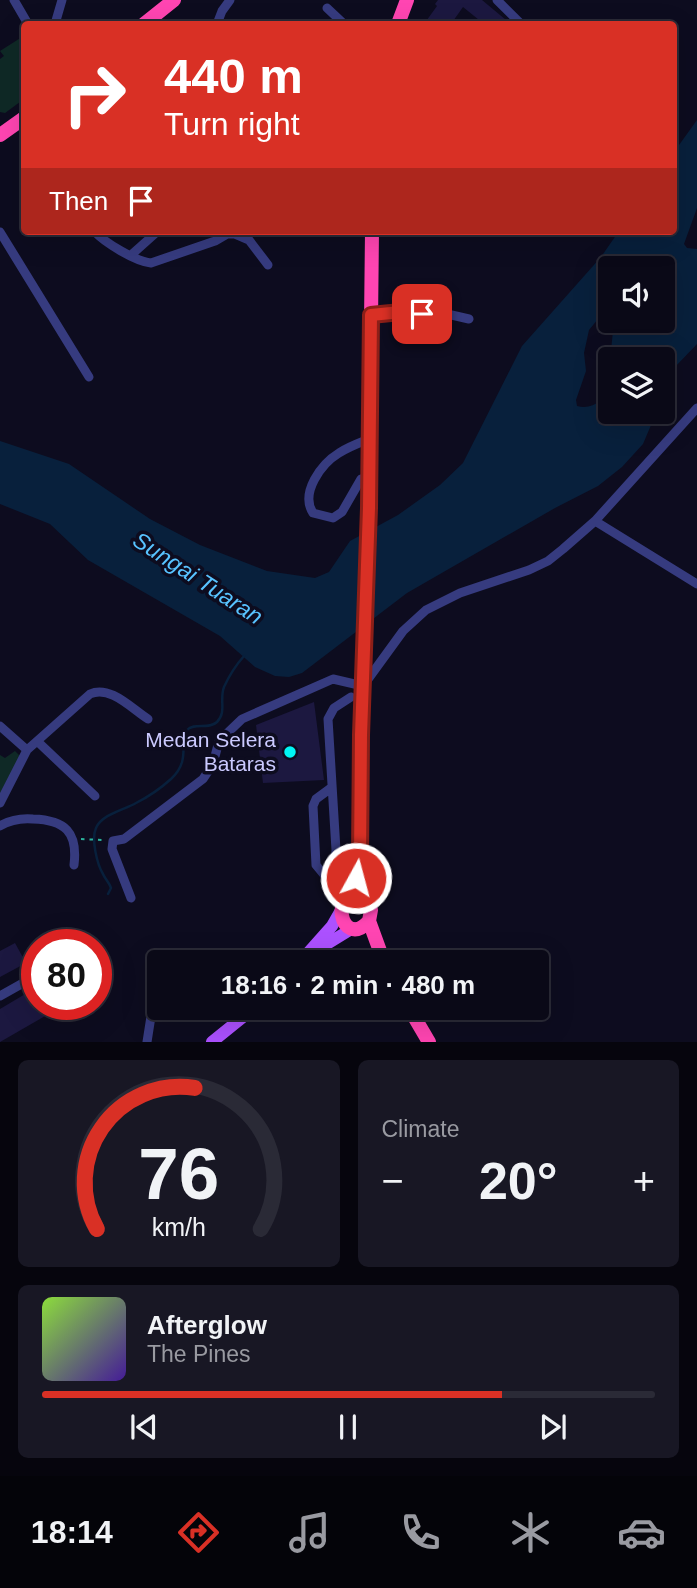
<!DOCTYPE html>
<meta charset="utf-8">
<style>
:root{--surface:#0a0917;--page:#181724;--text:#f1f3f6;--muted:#999aa1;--line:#2a2a36;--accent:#d93025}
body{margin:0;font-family:Helvetica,sans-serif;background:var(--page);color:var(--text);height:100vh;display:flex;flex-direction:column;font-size:26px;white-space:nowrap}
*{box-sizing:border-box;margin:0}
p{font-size:23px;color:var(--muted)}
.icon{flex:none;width:38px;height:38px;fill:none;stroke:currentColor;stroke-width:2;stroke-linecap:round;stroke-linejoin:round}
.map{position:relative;height:1042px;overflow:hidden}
.sheet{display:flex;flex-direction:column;gap:18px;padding:18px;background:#06050d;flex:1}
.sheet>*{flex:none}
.banner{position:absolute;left:21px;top:21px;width:656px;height:214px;border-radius:7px;box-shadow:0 7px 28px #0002,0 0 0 2px var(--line);background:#d93025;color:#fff;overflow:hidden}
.fabs{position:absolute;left:598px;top:256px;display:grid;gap:14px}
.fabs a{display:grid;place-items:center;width:77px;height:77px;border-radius:7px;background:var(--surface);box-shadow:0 7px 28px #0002,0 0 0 2px var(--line);font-size:35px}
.speed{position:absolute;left:21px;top:929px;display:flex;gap:14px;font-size:35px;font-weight:700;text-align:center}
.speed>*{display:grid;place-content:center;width:91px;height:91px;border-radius:50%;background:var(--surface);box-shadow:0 7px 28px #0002,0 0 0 2px var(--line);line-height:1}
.speed .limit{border:10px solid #d22;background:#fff;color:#111}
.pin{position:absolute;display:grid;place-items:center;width:60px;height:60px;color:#fff;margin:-30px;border-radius:14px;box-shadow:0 4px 10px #0006}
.me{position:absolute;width:77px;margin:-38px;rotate:7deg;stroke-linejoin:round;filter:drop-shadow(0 0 5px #0008)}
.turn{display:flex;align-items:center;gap:24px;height:147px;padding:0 28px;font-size:32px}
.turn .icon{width:91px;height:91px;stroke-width:2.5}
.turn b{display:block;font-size:49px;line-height:60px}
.then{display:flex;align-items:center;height:66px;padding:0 28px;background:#0003;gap:14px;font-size:26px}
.big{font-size:52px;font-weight:800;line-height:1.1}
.sheet .card{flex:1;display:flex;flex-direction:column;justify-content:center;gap:10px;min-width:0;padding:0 24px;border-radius:10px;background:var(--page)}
.sheet .dial{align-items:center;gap:0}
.dial svg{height:182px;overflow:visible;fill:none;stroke:var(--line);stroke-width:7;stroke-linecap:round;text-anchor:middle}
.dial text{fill:var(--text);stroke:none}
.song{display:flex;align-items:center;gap:21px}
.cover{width:84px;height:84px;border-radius:10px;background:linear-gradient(135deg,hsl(90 70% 55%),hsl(260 70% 35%))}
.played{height:7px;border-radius:4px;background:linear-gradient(90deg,var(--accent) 75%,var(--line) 75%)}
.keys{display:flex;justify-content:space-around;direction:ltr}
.heat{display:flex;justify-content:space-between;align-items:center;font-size:38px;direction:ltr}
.sheet .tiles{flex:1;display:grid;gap:18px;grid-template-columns:1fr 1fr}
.card:last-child{grid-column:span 2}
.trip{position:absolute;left:147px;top:950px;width:402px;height:70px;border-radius:7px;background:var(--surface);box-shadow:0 7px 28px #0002,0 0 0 2px var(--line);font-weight:800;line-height:70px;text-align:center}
.menu{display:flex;height:112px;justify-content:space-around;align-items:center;background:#040409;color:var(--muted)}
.menu .icon{width:49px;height:49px}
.menu .on{color:var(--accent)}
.menu b{font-size:32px;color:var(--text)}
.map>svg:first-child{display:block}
</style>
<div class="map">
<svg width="697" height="1042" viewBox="0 0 697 1042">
<rect width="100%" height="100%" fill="#0d0c1f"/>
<path fill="#0f2926" d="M22,37H24V99L5,113L0,112V59L4,56L0,51Z
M15,751L21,757L0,797V755L5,758Z"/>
<path fill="#08203c" d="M697,120V208L684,244L687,248L697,249V344L674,368L663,395V359H612L611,351L614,320H663V268H658L669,259L664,256L653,260L648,268H611V303L589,330L584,353L586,371L576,400L577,406C593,410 605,400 611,385V411H657L643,444L622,467L598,486L555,508L407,593L302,673L289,677L275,676L255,667L220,636L88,560L50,524L0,504V441L69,464L150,519L200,545L267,571L315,578L329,572L350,541L398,515L440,485L463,463L522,346L601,257L619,231H674V152Z"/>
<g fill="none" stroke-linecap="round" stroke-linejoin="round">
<path stroke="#08203c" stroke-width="2.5" d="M108,894L111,888C109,882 105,879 103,874C97,864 91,839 96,828C102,814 124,810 136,803C148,797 161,788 171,779C192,760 178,741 187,730C194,722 209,730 217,722C227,712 219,700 224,687C229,676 236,665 244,656"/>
</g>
<path fill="#1c1840" d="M438,0H482L506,20L502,24H484L463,7L451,24H424L437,6L435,4Z
M314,702L324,780L263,783L256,725Z
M15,943L26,963L0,977V951Z
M37,987V1004H66L0,1042V1009Z"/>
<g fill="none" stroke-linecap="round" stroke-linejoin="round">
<path stroke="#2bb29c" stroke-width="2" stroke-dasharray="3.5 5" stroke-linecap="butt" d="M81,839L103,840"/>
<path stroke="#363b7f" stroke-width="9" d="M14,0L28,24
M497,0L521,24
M327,8L344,24
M55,24L62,0
M217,24L222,11L230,0
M94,231C105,243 135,261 151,263L215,241L227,234H235L249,240L268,265
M0,232L89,377
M131,255L158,231
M371,315L401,312L416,316L434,311L469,319
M369,439C359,443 348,447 339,453C321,464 300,493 313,513L333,518L342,512L361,479L369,478
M595,521L697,584
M0,726L27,750
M37,741L95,796
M331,788L316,799L313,806L316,865L330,882L350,898
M0,803L27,750L90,694C110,685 131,708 148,719
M0,826C10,820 21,818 33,819C65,820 78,832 74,865
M326,879L335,863L336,850L328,719L334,708L351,697
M131,898L112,849L113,841L124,839L203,779L213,764L219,741L242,719L333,679L363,686L403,631L426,610L460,593L529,570L548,561L563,549L595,521L697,408
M0,996L32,978
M147,1042L152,1010"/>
<path stroke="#ac51ff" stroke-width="12" d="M314,952L353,928
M300,962L332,926L340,912
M212,1042L254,1008"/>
<path stroke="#ff45b2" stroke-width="14" d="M144,24L174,0
M398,24L407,0
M0,135L24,118
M372,231L369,507L360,806V860L366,901L371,910L369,921L384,962
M366,901C327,881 340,953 369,921
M409,1008L429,1042"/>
</g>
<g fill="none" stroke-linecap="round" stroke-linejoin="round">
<defs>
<path id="route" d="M356,878L360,860L361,735L369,508L371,315L401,312L411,317L422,314"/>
</defs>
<use href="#route" stroke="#8d1f18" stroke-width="18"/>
<use href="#route" stroke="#d93025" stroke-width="12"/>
</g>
<circle fill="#00f5f4" stroke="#0d0c1f" stroke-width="2.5" cx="290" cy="752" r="7"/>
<g text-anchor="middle" stroke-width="7" stroke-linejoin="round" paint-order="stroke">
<g font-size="21" fill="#cbcaff" stroke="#0d0c1f" text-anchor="end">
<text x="276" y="747">Medan Selera<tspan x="276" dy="24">Bataras</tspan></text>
</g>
<g font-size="23" font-style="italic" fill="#58c3ff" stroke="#0d0c1f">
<text transform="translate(198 578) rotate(33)" y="8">Sungai Tuaran</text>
</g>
</g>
</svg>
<div class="fabs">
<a><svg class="icon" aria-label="sound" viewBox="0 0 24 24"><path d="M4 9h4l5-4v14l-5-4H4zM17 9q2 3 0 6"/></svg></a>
<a><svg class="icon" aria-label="layers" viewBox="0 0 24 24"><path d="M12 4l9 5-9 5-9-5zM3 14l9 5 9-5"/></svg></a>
</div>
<div class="speed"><div class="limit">80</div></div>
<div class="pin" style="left:422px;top:314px;background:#d93025"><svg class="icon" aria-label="arrive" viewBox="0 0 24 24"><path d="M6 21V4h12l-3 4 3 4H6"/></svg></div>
<svg class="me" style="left:356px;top:878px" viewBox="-20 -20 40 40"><circle r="17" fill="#d93025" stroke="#fff" stroke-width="3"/><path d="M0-11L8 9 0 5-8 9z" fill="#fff"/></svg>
<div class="trip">18:16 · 2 min · 480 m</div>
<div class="banner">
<div class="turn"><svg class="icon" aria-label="right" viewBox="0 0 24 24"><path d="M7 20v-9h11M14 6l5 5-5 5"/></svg><div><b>440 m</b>Turn right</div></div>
<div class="then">Then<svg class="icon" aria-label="arrive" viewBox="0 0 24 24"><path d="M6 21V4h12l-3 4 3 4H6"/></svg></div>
</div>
</div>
<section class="sheet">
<div class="tiles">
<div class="card dial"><svg viewBox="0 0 100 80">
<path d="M14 69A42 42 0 1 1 86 69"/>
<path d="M14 69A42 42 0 0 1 57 7" stroke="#d93025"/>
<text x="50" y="56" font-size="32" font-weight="700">76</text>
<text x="50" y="72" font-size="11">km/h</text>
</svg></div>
<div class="card"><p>Climate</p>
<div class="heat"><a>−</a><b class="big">20°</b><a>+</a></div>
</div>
<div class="card">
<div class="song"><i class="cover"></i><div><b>Afterglow</b><p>The Pines</p></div></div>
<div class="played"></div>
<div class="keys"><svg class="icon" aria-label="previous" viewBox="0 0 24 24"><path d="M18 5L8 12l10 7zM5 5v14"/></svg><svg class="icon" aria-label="pause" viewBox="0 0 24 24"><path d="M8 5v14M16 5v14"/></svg><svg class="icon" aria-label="next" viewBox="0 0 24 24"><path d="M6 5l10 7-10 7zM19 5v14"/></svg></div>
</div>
</div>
</section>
<nav class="menu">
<b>18:14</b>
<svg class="icon on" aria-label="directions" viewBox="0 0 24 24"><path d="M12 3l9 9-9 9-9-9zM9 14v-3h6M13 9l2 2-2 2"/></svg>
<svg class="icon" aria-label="music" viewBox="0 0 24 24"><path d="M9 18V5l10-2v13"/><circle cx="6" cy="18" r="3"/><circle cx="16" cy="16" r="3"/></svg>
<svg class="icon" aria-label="phone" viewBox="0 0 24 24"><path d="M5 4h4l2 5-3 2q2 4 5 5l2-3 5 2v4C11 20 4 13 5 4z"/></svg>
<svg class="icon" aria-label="climate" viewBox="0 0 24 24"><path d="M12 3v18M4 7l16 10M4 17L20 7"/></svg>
<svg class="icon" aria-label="car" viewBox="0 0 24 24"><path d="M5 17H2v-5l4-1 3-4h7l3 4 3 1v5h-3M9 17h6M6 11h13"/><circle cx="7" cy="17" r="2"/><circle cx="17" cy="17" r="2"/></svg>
</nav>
